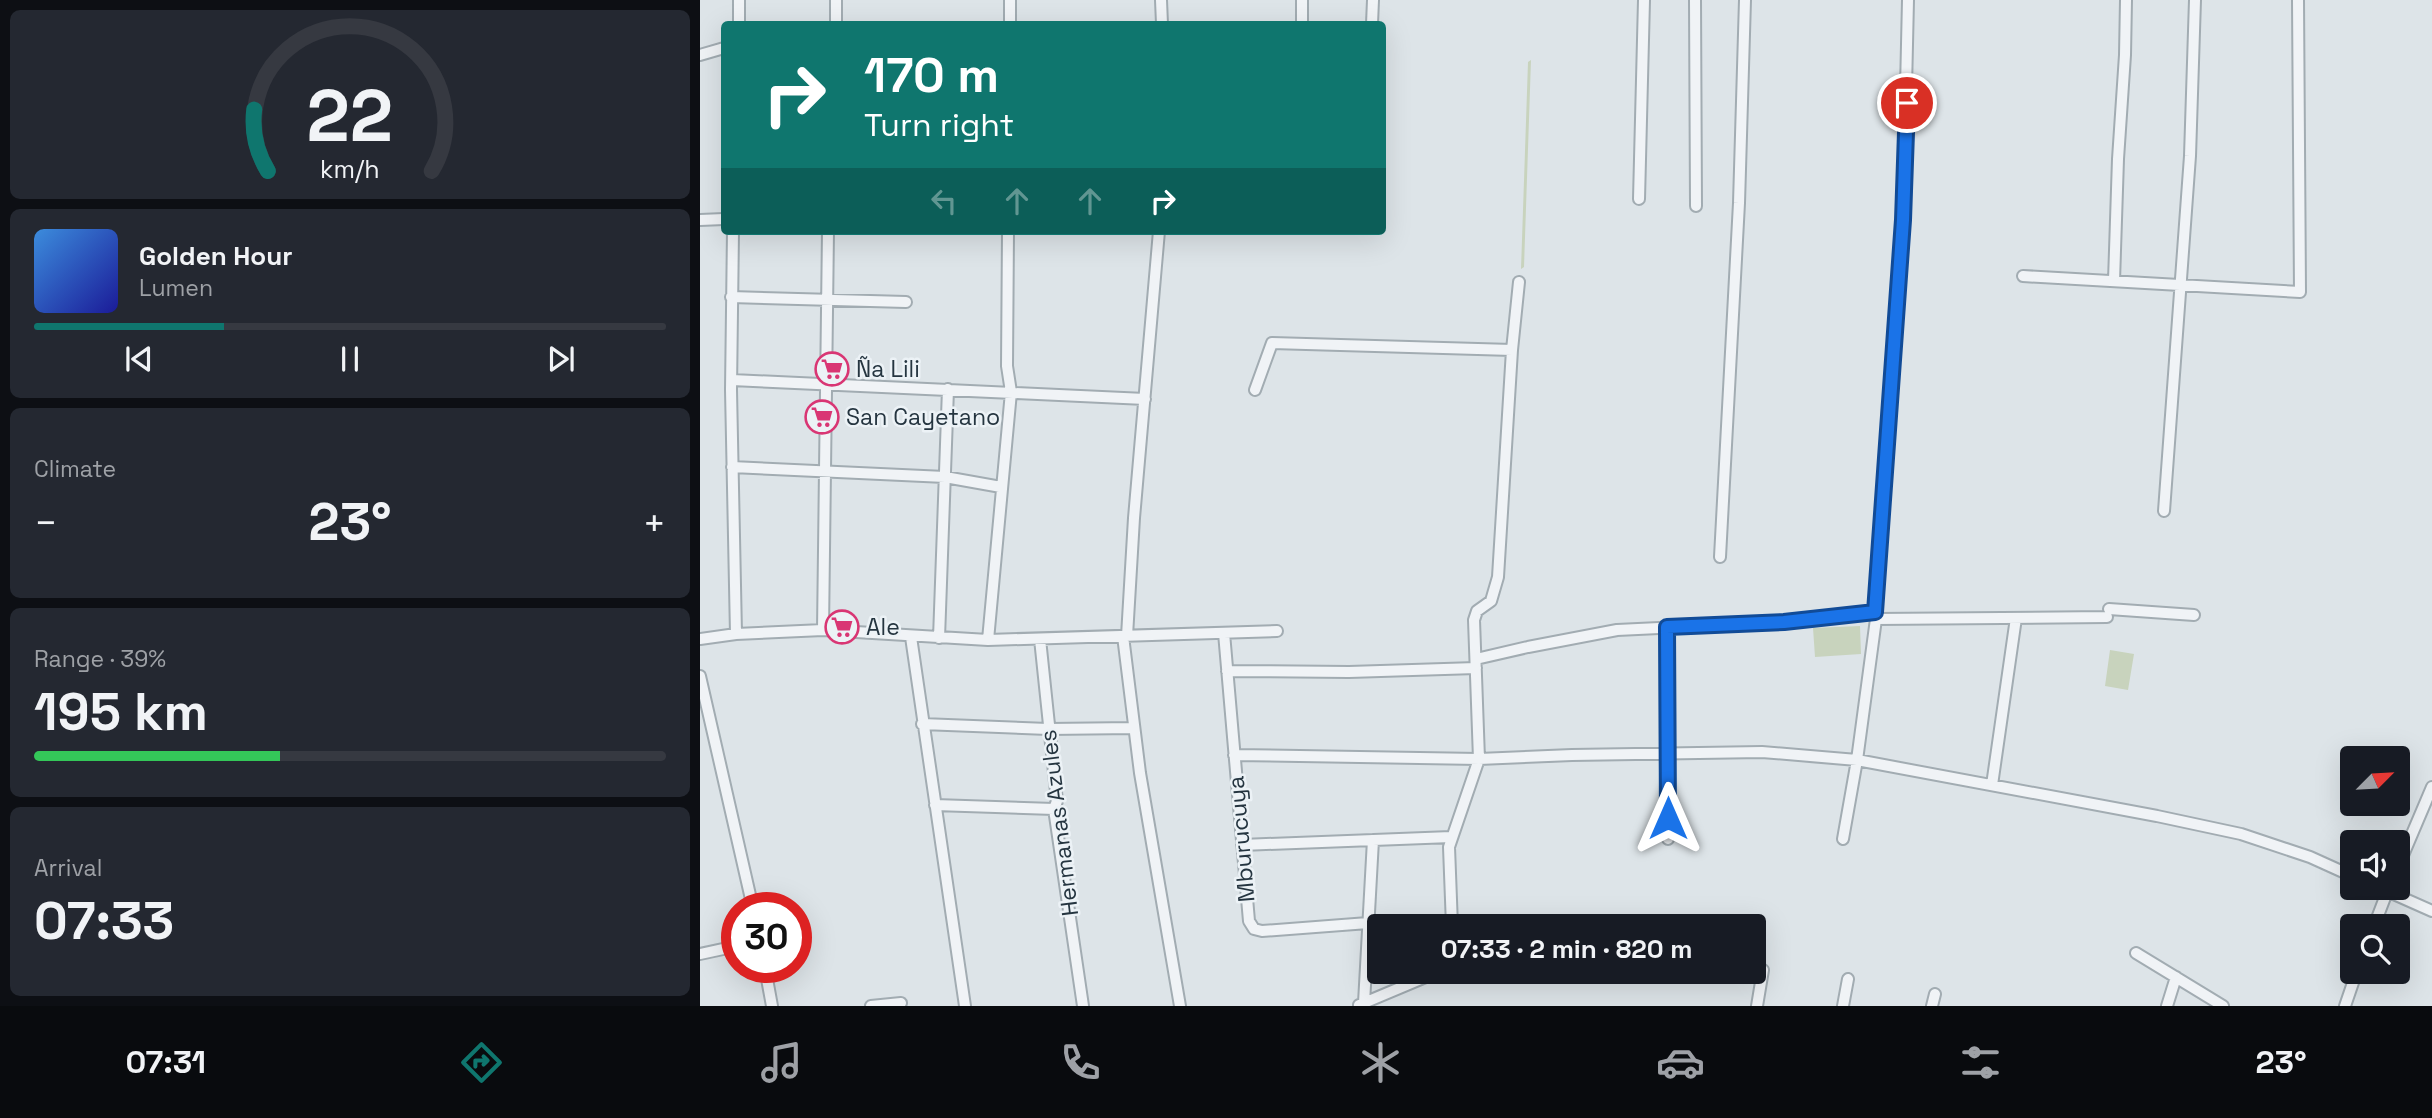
<!DOCTYPE html>
<meta charset="utf-8">
<style>
:root{--surface:#171b24;--page:#242831;--text:#f1f3f6;--muted:#9ea1a6;--line:#363941;--accent:#0f766e}
body{margin:0;font-family:"Space Grotesk",sans-serif;background:var(--page);color:var(--text);height:100vh;display:flex;flex-direction:column;font-size:26px;white-space:nowrap}
*{box-sizing:border-box;margin:0}
p{font-size:23px;color:var(--muted)}
.icon{flex:none;width:38px;height:38px;fill:none;stroke:currentColor;stroke-width:2;stroke-linecap:round;stroke-linejoin:round}
.map{position:relative;flex:1;overflow:hidden}
.drawer{display:flex;flex-direction:column;gap:10px;padding:10px;background:#0d0f14;width:700px}
.drawer>*{flex:none}
.guide{position:absolute;left:21px;top:21px;width:665px;height:214px;border-radius:7px;box-shadow:0 7px 28px #0002;background:#0f766e;color:#fff;overflow:hidden}
.needle{width:46px;rotate:66deg}
.fabs{position:absolute;left:1640px;top:746px;display:grid;gap:14px}
.fabs a{display:grid;place-items:center;width:70px;height:70px;border-radius:7px;background:var(--surface);box-shadow:0 7px 28px #0002;font-size:35px}
.speed{position:absolute;left:21px;top:892px;display:flex;gap:14px;font-size:35px;font-weight:700;text-align:center}
.speed>*{display:grid;place-content:center;width:91px;height:91px;border-radius:50%;background:var(--surface);box-shadow:0 7px 28px #0002;line-height:1}
.speed .limit{border:10px solid #d22;background:#fff;color:#111}
.pin{position:absolute;display:grid;place-items:center;width:60px;height:60px;color:#fff;margin:-30px;border:4px solid #fff;border-radius:50%;box-shadow:0 2px 7px #0007}
.me{position:absolute;width:77px;margin:-38px;rotate:0deg;stroke-linejoin:round;filter:drop-shadow(0 0 5px #0008)}
.turn{display:flex;align-items:center;gap:24px;height:147px;padding:0 28px;font-size:32px}
.turn .icon{width:91px;height:91px;stroke-width:2.5}
.turn b{display:block;font-size:49px;line-height:60px}
.lanes{display:flex;align-items:center;height:66px;padding:0 28px;background:#0003;justify-content:center;gap:35px;direction:ltr}
.lanes .off{opacity:.35}
.big{font-size:52px;font-weight:700;line-height:1.1}
.drawer .tile{flex:1;display:flex;flex-direction:column;justify-content:center;gap:10px;min-width:0;padding:0 24px;border-radius:10px;background:var(--page)}
.drawer .dial{align-items:center;gap:0}
.dial svg{height:182px;overflow:visible;fill:none;stroke:var(--line);stroke-width:7;stroke-linecap:round;text-anchor:middle}
.dial text{fill:var(--text);stroke:none}
.song{display:flex;align-items:center;gap:21px}
.cover{width:84px;height:84px;border-radius:10px;background:linear-gradient(135deg,hsl(210 70% 55%),hsl(240 70% 35%))}
.played{height:7px;border-radius:4px;background:linear-gradient(90deg,var(--accent) 30%,var(--line) 30%)}
.keys{display:flex;justify-content:space-around;direction:ltr}
.heat{display:flex;justify-content:space-between;align-items:center;font-size:38px;direction:ltr}
.charge{height:10px;border-radius:5px;background:linear-gradient(90deg,#34c759 39%,var(--line) 0)}
.trip{position:absolute;left:667px;top:914px;width:399px;height:70px;border-radius:7px;background:var(--surface);box-shadow:0 7px 28px #0002;font-weight:700;line-height:70px;text-align:center}
.menu{display:flex;height:112px;justify-content:space-around;align-items:center;background:#090b0e;color:var(--muted)}
.menu .icon{width:49px;height:49px}
.menu .on{color:var(--accent)}
.menu b{font-size:32px;color:var(--text)}
main{display:flex;flex:1;min-height:0}
.map>svg:first-child{display:block}
</style>
<main>
<section class="drawer">
<div class="tile dial"><svg viewBox="0 0 100 80">
<path d="M14 69A42 42 0 1 1 86 69"/>
<path d="M14 69A42 42 0 0 1 8 42" stroke="#0f766e"/>
<text x="50" y="56" font-size="32" font-weight="700">22</text>
<text x="50" y="72" font-size="11">km/h</text>
</svg></div>
<div class="tile">
<div class="song"><i class="cover"></i><div><b>Golden Hour</b><p>Lumen</p></div></div>
<div class="played"></div>
<div class="keys"><svg class="icon" aria-label="previous" viewBox="0 0 24 24"><path d="M18 5L8 12l10 7zM5 5v14"/></svg><svg class="icon" aria-label="pause" viewBox="0 0 24 24"><path d="M8 5v14M16 5v14"/></svg><svg class="icon" aria-label="next" viewBox="0 0 24 24"><path d="M6 5l10 7-10 7zM19 5v14"/></svg></div>
</div>
<div class="tile"><p>Climate</p>
<div class="heat"><a>−</a><b class="big">23°</b><a>+</a></div>
</div>
<div class="tile"><p>Range · 39%</p><b class="big">195 km</b><div class="charge"></div></div>
<div class="tile"><p>Arrival</p><b class="big">07:33</b></div>
</section>
<div class="map">
<svg width="1732" height="1006" viewBox="0 0 1732 1006">
<rect width="100%" height="100%" fill="#dde4e8"/>
<path fill="#c8d3bd" d="M831,60L824,267L821,269L828,62Z
M1160,626L1161,654L1115,657L1113,628Z
M1410,650L1434,654L1428,690L1405,686Z"/>
<g fill="none" stroke-linecap="round" stroke-linejoin="round">
<defs>
<path id="minor" d="M39,0V24
M461,0L462,24
M602,0V24
M995,0L996,206
M136,24V0
M310,24V0
M672,24L673,0
M0,55L24,48
M939,199L944,0
M0,220L24,219
M33,231L31,390L36,634
M1323,276L1600,292L1598,0
M1414,281L1418,159L1425,55L1426,0
M31,297L206,302
M32,380L445,399
M555,390L572,343L812,350
M32,467L245,477L301,487
M1464,511L1490,156L1495,0
M1020,557L1039,203L1045,0
M1409,609L1494,615
M1176,619L1407,617
M967,627L968,839
M123,630L128,231
M524,633L549,921L554,929L562,931L668,923
M423,636L440,773L480,1006
M427,636L434,518L459,231
M211,637L265,1006
M239,638L248,389
M0,639L36,634L123,630L288,640L577,631
M340,639L357,801L354,809L383,1006
M288,640L311,392L307,366L308,231
M776,659L828,647L917,630L1084,622L1175,612
M527,671L649,672L776,668
M0,676L53,908
M222,724L348,729L434,728
M534,755L779,759L872,755L1062,752L1157,760L1457,816L1541,834L1610,857L1652,876
M1292,785L1316,618
M235,805L354,809
M1143,839L1157,760L1176,619L1185,453L1203,221L1208,0
M542,845L751,837
M1698,867L1732,787
M1678,887L1732,911
M752,926L749,847L779,759L774,620L777,611L791,601L798,577L812,350L819,282
M1674,926L1689,887
M1436,953L1523,1006
M0,954L37,946
M65,968L72,1006
M664,1003L673,840
M659,1005L740,971
M171,1006L201,1003
M1057,1006L1063,970
M1143,1006L1148,979
M1232,1006L1235,994
M1467,1006L1476,977
M1645,1006L1657,971"/>
</defs>
<use href="#minor" stroke="#a2acb2" stroke-width="14"/>
<use href="#minor" stroke="#f0f3f6" stroke-width="10"/>
</g>
<g fill="none" stroke-linecap="round" stroke-linejoin="round">
<defs>
<path id="route" d="M968,818L967,627L1084,622L1175,612L1203,220L1207,103"/>
</defs>
<use href="#route" stroke="#114b97" stroke-width="18"/>
<use href="#route" stroke="#1a73e8" stroke-width="12"/>
</g>
<defs>
<symbol id="supermarket-ring" viewBox="-11 -11 22 22"><circle r="9.5" fill="#ecf2f6" stroke="#d93674" stroke-width="1.5"/><path d="M-6-5.5h2.5l.6 2H6L4.5 2H-2.5L-4.4-4H-6ZM-1.5 3.2a1.3 1.3 0 1 0 .1 0ZM3 3.2a1.3 1.3 0 1 0 .1 0Z" fill="#d93674"/></symbol>
</defs>
<g fill-rule="evenodd">
<use href="#supermarket-ring" x="113" y="350" width="38" height="38"/>
<use href="#supermarket-ring" x="103" y="398" width="38" height="38"/>
<use href="#supermarket-ring" x="123" y="608" width="38" height="38"/>
</g>
<g text-anchor="middle" stroke-width="5" stroke-linejoin="round" paint-order="stroke">
<g font-size="23" fill="#253540" stroke="#ecf2f6" text-anchor="start">
<text x="156" y="377">Ña Lili</text>
<text x="146" y="425">San Cayetano</text>
<text x="166" y="635">Ale</text>
</g>
<g font-size="23" fill="#253540" stroke="#ecf2f6">
<text transform="translate(359 823) rotate(-97)" y="8">Hermanas Azules</text>
<text transform="translate(541 839) rotate(-95)" y="8">Mburucuya</text>
</g>
</g>
</svg>
<div class="fabs">
<a><svg class="needle" viewBox="-14 -14 28 28"><path d="M0-13l5 13h-10z" fill="#e53935"/><path d="M0 13l5-13h-10z" fill="#9ea1a6"/></svg></a>
<a><svg class="icon" aria-label="sound" viewBox="0 0 24 24"><path d="M4 9h4l5-4v14l-5-4H4zM17 9q2 3 0 6"/></svg></a>
<a><svg class="icon" aria-label="search" viewBox="0 0 24 24"><circle cx="10" cy="10" r="6"/><path d="M15 15l6 6"/></svg></a>
</div>
<div class="speed"><div class="limit">30</div></div>
<div class="pin" style="left:1207px;top:103px;background:#d93025"><svg class="icon" aria-label="arrive" viewBox="0 0 24 24"><path d="M6 21V4h12l-3 4 3 4H6"/></svg></div>
<svg class="me" style="left:968px;top:818px" viewBox="-20 -20 40 40"><path d="M0-17L14 15 0 8-14 15z" fill="#1a73e8" stroke="#fff" stroke-width="4"/></svg>
<div class="trip">07:33 · 2 min · 820 m</div>
<div class="guide">
<div class="turn"><svg class="icon" aria-label="right" viewBox="0 0 24 24"><path d="M7 20v-9h11M14 6l5 5-5 5"/></svg><div><b>170 m</b>Turn right</div></div>
<div class="lanes"><svg class="icon off" aria-label="left" viewBox="0 0 24 24"><path d="M17 20v-9H6M10 6l-5 5 5 5"/></svg><svg class="icon off" aria-label="ahead" viewBox="0 0 24 24"><path d="M12 20V5M6 11l6-6 6 6"/></svg><svg class="icon off" aria-label="ahead" viewBox="0 0 24 24"><path d="M12 20V5M6 11l6-6 6 6"/></svg><svg class="icon" aria-label="right" viewBox="0 0 24 24"><path d="M7 20v-9h11M14 6l5 5-5 5"/></svg></div>
</div>
</div>
</main>
<nav class="menu">
<b>07:31</b>
<svg class="icon on" aria-label="directions" viewBox="0 0 24 24"><path d="M12 3l9 9-9 9-9-9zM9 14v-3h6M13 9l2 2-2 2"/></svg>
<svg class="icon" aria-label="music" viewBox="0 0 24 24"><path d="M9 18V5l10-2v13"/><circle cx="6" cy="18" r="3"/><circle cx="16" cy="16" r="3"/></svg>
<svg class="icon" aria-label="phone" viewBox="0 0 24 24"><path d="M5 4h4l2 5-3 2q2 4 5 5l2-3 5 2v4C11 20 4 13 5 4z"/></svg>
<svg class="icon" aria-label="climate" viewBox="0 0 24 24"><path d="M12 3v18M4 7l16 10M4 17L20 7"/></svg>
<svg class="icon" aria-label="car" viewBox="0 0 24 24"><path d="M5 17H2v-5l4-1 3-4h7l3 4 3 1v5h-3M9 17h6M6 11h13"/><circle cx="7" cy="17" r="2"/><circle cx="17" cy="17" r="2"/></svg>
<svg class="icon" aria-label="filters" viewBox="0 0 24 24"><path d="M4 7h16M4 17h16"/><circle cx="9" cy="7" r="2"/><circle cx="15" cy="17" r="2"/></svg>
<b>23°</b>
</nav>
